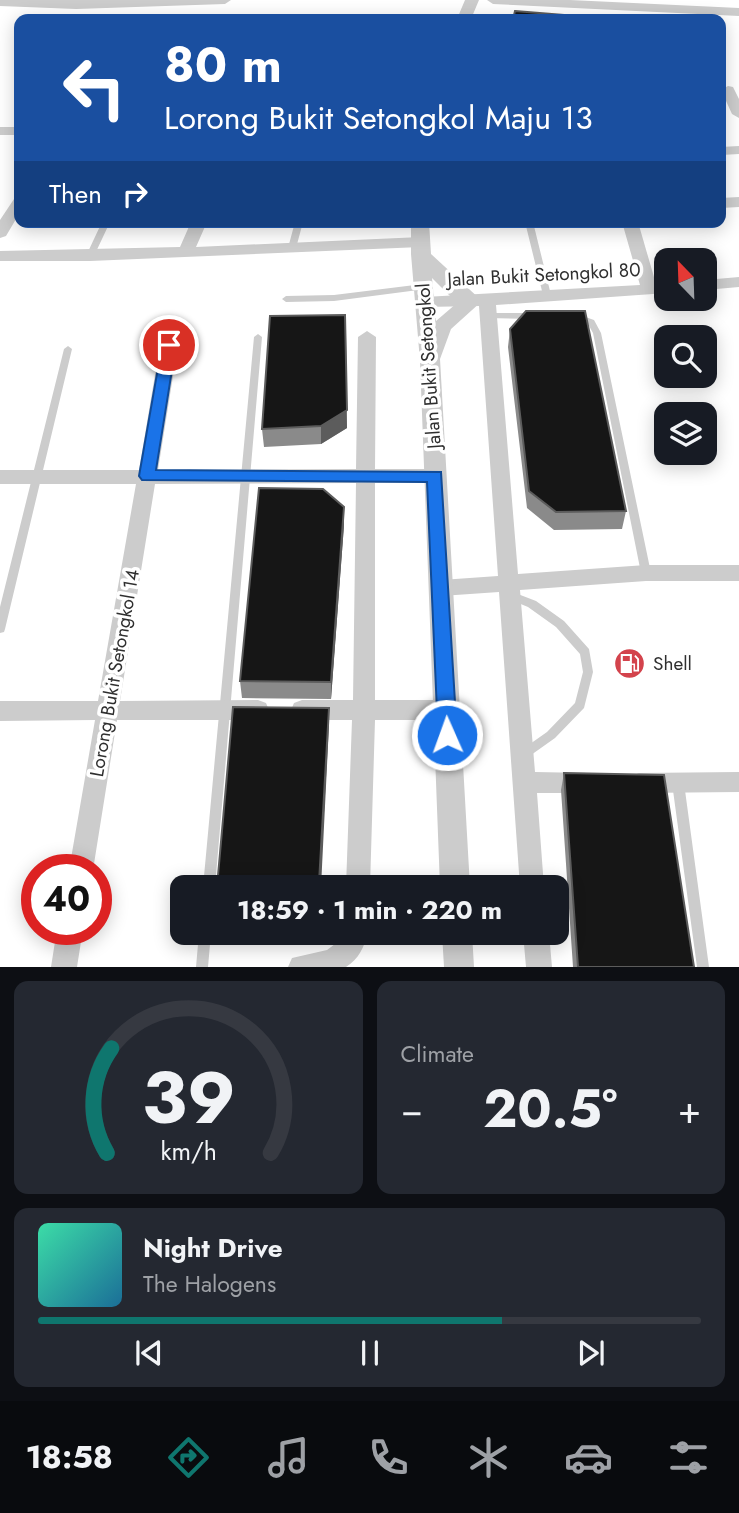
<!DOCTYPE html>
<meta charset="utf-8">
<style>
:root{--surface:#171b24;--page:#242831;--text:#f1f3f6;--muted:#9ea1a6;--line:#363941;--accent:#0f766e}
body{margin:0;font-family:Jost,sans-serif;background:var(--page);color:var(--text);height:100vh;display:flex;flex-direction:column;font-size:26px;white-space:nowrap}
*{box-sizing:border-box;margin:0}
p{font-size:23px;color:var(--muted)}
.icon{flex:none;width:38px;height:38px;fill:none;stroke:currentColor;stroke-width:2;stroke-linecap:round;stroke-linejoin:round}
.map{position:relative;height:967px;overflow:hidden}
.drawer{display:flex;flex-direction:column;gap:14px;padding:14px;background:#0d0f14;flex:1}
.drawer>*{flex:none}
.banner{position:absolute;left:14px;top:14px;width:712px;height:214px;border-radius:14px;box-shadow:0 4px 18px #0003;background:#1a4fa0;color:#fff;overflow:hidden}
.needle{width:46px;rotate:337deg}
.fabs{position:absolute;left:654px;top:248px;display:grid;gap:14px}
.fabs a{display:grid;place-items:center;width:63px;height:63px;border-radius:14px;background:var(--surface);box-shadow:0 4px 18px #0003;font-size:35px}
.speed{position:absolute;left:21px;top:854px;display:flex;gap:14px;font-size:35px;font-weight:700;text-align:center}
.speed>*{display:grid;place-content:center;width:91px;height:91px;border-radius:50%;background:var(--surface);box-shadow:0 4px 18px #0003;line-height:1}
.speed .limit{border:10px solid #d22;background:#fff;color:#111}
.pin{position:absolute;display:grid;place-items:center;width:60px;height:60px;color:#fff;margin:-30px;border:4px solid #fff;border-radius:50%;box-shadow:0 2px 7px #0007}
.me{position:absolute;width:77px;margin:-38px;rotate:358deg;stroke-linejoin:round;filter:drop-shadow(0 0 5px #0008)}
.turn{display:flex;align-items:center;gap:24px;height:147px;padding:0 35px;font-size:32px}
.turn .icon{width:91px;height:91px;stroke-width:2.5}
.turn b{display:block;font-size:49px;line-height:60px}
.then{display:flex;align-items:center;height:66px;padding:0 35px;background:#0003;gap:14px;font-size:26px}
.big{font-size:52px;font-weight:700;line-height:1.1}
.drawer .card{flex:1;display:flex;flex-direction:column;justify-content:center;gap:10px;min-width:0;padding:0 24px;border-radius:14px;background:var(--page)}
.drawer .dial{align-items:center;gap:0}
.dial svg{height:182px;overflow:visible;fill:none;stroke:var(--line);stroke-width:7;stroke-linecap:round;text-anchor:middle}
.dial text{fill:var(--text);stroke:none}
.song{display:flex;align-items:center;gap:21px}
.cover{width:84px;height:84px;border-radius:10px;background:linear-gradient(135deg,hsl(160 70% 55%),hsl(200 70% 35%))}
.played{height:7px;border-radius:4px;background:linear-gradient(90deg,var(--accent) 70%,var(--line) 70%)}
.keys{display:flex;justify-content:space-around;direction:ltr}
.heat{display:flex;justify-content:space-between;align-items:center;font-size:38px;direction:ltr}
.drawer .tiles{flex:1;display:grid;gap:14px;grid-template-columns:1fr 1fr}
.card:last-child{grid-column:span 2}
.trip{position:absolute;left:170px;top:875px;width:399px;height:70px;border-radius:14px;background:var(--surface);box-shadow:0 4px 18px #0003;font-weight:700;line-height:70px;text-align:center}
.menu{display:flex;height:112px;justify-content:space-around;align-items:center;background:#090b0e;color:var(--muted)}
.menu .icon{width:49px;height:49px}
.menu .current{color:var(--accent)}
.menu b{font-size:32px;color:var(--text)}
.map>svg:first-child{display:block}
</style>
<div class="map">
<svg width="739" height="967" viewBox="0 0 739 967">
<rect width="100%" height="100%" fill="#fff"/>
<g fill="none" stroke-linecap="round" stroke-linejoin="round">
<path fill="#ccc" fill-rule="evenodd" d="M102,222H110L94,256L90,258H87L86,256Z
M295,222H303L296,248L292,250L288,248Z
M525,222H533L551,295L550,297H544L543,295Z
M423,284L427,287L426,289L334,301L286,302L282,299L286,296L334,295Z
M490,313H535L539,316L535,319L487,318L486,316Z
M574,313L594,320L601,333L651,573L650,576H642L641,573L593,333L588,324L571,318L570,316Z
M258,334L262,337L215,887H203L254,337Z
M68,346L72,349L5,629L4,632L0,633V607L64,349Z
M510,591L536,601L564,621L589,649L593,672L584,708L555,738L524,760L520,759L518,755L520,751L547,732L575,703L583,672L580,654L556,627L528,607L506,598L505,595L506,592Z
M678,778L682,779L684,783L709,967H697L672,783L674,779Z
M199,933H211L208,967H196Z"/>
<path fill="#ccc" fill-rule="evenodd" d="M0,0H231L225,4L76,9L0,6Z
M487,0H570L739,8V16L493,4Z
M728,86L733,87L739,99V118L732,114L721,90Z
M0,127H19V135H0Z
M739,146V154L721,155V147Z
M19,197V214L6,236L0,238V220L14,199Z
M739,197V207L721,208V198Z
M191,222H207L196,247L421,237L429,242L421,247L90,261H0V251L180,247Z
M622,222H638L656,284L667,283V293L496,305L518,574L646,565H739V581H646L520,590L535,772L587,773L595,776L599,783L595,790L587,793H537L544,887H520L499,592L441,596L434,594L431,588L434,582L441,580L498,576L479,306L424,307L416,302L424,297L640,285Z
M739,277V287L705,290V280Z
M367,331L376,337L375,469H435L442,471L445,476L442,481L435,483H375V700H446L454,703L457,710L454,717L446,720H375L370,887H346L352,720H302L294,717L291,710L294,703L302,700H353L356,483L155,484L120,701L258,700L266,703L269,710L266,717L258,720H117L93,870H69L95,720L0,721V701H98L136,484H0V470H139L160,345L169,339L178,345L158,470L356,469L358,337Z
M739,772V792L639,793L631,790L627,783L631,776L639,773Z
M57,929H83L77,967H51Z
M342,933H368C364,947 359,959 346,967H288L292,958L327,950L339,941Z
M523,933H549L552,967H526Z"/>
<path fill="#ccc" fill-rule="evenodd" d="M465,0H479L471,19H457Z
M411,222H429L431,254L482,301L451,329L440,359L470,887H440L420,361L411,254ZM432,278L457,303L436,321Z
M442,933H472L474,967H444Z"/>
</g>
<path fill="#8a8a8a" d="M270,316L347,428L321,444L264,447L262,429Z
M510,329L626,511L622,529L554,530L527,508L508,347Z
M344,525L331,699L242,698L240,681Z
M564,773L694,967H573L561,790Z"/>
<path fill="#5c5c5c" d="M346,333L347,428L321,444V426Z
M344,507V525L331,699V682Z
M329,708V725L321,887H314Z"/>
<path fill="#161616" stroke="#5c5c5c" stroke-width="2" d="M515,11L563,15L562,19H513Z
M526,311H585L626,511L556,512L529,491L510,329Z
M345,315L347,410L321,426L262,429L270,316Z
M259,488L323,489L344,507L331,682L240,681Z
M233,707L329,708L319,883L314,887H217Z
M564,773L664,775L694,967H578Z"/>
<path fill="#1a73e8" stroke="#114b97" stroke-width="2" d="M169,340L176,345L156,470L441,472L457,735L454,741L447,743L441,741L438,735L427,482L142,480L139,476L162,345Z"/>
<defs>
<symbol id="fuel-disc" viewBox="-11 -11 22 22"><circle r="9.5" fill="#d3434c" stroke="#fff"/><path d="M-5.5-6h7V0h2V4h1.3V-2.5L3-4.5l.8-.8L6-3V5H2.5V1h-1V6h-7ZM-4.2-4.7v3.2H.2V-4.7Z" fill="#fff"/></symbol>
</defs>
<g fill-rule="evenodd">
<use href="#fuel-disc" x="612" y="646" width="35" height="35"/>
</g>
<g text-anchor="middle" stroke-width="7" stroke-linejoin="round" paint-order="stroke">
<g font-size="19" fill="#2f2f2f" stroke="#fff">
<text transform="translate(544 274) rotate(-3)" y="7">Jalan Bukit Setongkol 80</text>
<text transform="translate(428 366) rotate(-94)" y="7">Jalan Bukit Setongkol</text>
<text transform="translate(114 673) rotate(-80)" y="7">Lorong Bukit Setongkol 14</text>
</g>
<g font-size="19" fill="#2f2f2f" stroke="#fff" text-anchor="start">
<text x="653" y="670">Shell</text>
</g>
</g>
</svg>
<div class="fabs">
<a><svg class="needle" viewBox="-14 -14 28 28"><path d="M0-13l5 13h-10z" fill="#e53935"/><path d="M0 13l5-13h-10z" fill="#9ea1a6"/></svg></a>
<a><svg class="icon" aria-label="search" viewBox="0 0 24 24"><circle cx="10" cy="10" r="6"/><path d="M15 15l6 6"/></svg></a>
<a><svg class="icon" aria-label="layers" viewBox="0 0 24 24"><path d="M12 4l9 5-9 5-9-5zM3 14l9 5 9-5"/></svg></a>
</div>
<div class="speed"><div class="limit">40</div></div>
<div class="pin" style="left:169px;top:345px;background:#d93025"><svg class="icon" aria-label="arrive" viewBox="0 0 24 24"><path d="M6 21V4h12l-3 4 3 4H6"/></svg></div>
<svg class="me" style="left:447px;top:735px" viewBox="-20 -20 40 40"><circle r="17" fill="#1a73e8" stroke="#fff" stroke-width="3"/><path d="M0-11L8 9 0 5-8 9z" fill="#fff"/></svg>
<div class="trip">18:59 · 1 min · 220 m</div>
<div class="banner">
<div class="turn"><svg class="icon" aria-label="left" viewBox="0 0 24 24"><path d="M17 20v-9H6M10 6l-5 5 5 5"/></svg><div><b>80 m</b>Lorong Bukit Setongkol Maju 13</div></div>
<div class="then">Then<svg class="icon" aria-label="right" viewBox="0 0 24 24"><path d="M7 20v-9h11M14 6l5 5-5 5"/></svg></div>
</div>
</div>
<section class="drawer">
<div class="tiles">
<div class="card dial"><svg viewBox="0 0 100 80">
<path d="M14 69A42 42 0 1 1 86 69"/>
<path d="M14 69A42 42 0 0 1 16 23" stroke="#0f766e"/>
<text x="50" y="56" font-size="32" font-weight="700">39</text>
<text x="50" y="72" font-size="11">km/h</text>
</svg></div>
<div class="card"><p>Climate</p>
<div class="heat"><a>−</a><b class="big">20.5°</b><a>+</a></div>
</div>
<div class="card">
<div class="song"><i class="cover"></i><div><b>Night Drive</b><p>The Halogens</p></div></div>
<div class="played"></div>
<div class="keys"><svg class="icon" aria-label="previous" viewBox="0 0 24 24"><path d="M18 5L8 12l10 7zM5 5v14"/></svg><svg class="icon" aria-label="pause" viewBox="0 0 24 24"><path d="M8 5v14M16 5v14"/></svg><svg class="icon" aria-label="next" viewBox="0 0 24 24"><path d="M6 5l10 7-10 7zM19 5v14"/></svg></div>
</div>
</div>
</section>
<nav class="menu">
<b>18:58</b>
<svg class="icon current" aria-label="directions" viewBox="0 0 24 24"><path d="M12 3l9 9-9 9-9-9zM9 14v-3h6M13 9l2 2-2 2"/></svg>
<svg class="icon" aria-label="music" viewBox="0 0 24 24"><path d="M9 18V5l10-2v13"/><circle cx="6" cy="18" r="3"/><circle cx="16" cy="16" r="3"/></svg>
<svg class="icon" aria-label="phone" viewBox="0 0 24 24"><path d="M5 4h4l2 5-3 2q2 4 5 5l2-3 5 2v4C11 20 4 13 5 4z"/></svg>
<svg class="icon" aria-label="climate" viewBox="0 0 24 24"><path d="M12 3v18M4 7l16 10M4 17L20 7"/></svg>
<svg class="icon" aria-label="car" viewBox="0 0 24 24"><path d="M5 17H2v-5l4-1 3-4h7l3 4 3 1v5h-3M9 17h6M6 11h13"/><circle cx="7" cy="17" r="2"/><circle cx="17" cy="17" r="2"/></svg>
<svg class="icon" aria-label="filters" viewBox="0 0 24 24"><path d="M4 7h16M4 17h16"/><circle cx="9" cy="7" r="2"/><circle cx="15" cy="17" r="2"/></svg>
</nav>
